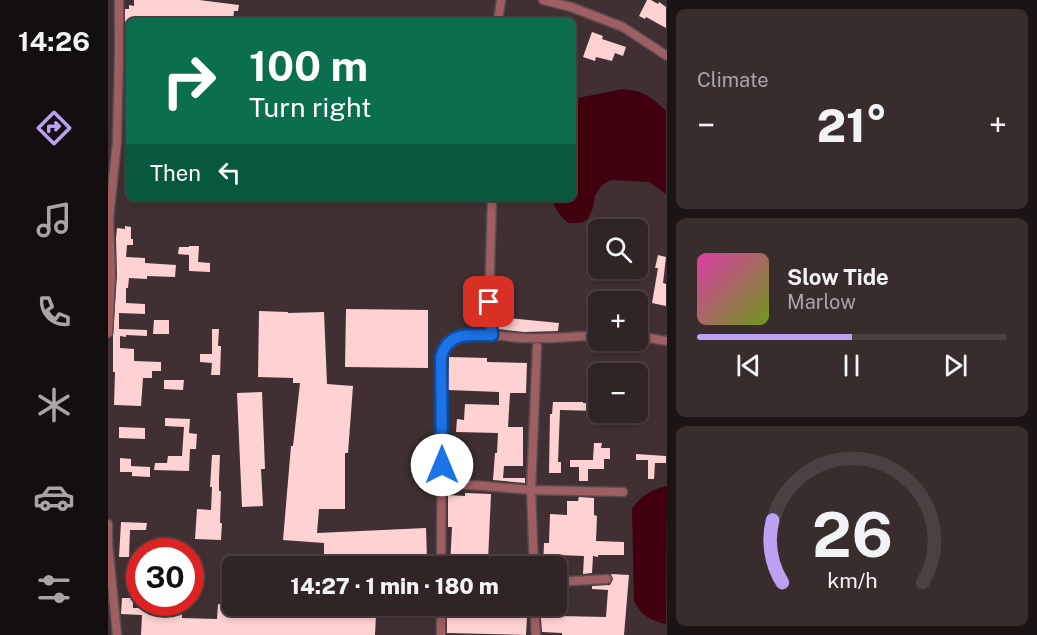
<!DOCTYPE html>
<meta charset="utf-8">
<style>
:root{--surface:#302425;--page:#382c2d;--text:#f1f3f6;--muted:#a8a4a7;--line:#4b4142;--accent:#bca0f2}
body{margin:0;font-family:"Public Sans",sans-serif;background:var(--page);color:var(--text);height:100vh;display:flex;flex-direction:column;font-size:22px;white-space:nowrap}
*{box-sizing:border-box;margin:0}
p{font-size:20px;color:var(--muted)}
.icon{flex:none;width:33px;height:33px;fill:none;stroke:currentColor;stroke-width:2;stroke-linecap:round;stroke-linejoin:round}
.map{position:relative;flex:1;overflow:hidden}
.drawer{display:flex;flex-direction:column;gap:9px;padding:9px;background:#1a1414;width:370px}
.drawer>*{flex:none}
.guide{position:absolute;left:18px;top:18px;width:450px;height:183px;border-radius:9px;box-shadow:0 3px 9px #0003,0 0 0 2px var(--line);background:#0b6e4f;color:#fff;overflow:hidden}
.buttons{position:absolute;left:480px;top:219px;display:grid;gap:12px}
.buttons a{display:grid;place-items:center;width:60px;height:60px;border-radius:9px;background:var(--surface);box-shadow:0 3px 9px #0003,0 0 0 2px var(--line);font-size:30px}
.speed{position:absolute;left:18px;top:538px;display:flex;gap:12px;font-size:30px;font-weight:700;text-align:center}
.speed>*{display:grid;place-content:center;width:78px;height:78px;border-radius:50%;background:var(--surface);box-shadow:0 3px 9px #0003,0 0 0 2px var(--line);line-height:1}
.speed .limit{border:9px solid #d22;background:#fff;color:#111}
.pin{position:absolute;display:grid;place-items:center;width:51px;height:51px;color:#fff;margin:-26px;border-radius:12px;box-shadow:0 3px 9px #0006}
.me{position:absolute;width:66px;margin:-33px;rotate:0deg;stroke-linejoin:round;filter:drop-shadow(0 0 4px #0008)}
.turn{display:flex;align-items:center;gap:21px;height:126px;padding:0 24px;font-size:27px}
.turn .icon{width:78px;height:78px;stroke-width:2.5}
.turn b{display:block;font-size:42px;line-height:51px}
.then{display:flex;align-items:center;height:57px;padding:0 24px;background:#0003;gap:12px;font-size:22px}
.big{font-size:45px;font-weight:800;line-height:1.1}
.drawer .widget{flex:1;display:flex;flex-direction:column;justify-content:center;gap:9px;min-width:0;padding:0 21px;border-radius:9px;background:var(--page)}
.drawer .dial{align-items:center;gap:0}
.dial svg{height:156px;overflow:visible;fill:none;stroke:var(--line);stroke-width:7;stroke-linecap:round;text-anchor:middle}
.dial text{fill:var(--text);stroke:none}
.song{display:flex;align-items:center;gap:18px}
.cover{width:72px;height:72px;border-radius:9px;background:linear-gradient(135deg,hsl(320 70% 55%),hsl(80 70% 35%))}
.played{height:6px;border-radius:3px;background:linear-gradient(90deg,var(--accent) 50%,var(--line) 50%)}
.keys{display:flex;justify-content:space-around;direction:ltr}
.heat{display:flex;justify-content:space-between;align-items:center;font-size:33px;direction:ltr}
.trip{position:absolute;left:114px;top:556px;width:345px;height:60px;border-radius:9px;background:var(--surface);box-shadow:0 3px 9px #0003,0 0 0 2px var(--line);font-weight:800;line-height:60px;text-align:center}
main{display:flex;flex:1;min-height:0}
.dock{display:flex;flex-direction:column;width:108px;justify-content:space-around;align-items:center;background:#130e0f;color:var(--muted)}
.dock .icon{width:42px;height:42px}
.dock .selected{color:var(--accent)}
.dock b{font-size:27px;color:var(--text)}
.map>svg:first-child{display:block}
</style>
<main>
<nav class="dock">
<b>14:26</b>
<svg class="icon selected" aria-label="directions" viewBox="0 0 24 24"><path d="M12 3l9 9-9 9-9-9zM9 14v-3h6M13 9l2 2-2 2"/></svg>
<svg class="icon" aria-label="music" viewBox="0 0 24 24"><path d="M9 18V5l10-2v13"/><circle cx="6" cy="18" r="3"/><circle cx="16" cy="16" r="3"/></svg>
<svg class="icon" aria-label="phone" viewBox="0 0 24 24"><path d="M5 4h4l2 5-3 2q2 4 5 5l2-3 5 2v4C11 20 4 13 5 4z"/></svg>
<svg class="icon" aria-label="climate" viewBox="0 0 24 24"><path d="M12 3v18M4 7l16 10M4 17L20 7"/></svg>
<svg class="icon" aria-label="car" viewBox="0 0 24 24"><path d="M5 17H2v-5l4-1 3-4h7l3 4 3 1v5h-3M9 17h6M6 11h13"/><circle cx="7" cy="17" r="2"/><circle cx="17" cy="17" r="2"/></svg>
<svg class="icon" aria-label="filters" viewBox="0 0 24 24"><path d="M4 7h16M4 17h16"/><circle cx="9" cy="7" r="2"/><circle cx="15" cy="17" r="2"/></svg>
</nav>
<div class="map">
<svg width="559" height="635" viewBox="0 0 559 635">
<rect width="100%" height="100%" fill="#403031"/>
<path fill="#41000d" d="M515,89C538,92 542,96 558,111V194L541,182L503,180L494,185L487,195L485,208L479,220L472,223H460C452,216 447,209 444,198H465V99Z
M558,486H559L558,624C543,621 533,615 526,601L524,509C532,496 544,490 558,486Z"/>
<path fill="#fed2d3" d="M26,0H91L131,5L130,11H126L125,21H112V20L76,16L75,21H21V66H17V9H21V5L26,6Z
M539,0H543L550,4L551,2L558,7V28L538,17L537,19L531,16Z
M484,32L495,36L494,39L518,47L515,56L507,53L504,61L488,57L487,61L475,57Z
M17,226L23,227V239H25V245H19L18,257L37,258V263L68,265L67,277L39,276V279L21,278L20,288H18V303L37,304V314L11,313V329L39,330V336L18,335V337L12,336V348L26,349V361L53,362V371H44V378H35L33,406L6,405L7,372H5V336L9,275L8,238L9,228L17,229Z
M81,246H91L90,262L102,263V272L81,271V255L70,254L71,247H81Z
M550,255L558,257L555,283L558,284V306L544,303L550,268H547Z
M238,309L320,310V368L237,367Z
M151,311L180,312V313L216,312L219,384L245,386L240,453H237V509H211L209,533L318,528L319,560L272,562V567H216V543L175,540L183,446H185L192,383H185V378L150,377Z
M389,317L451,323L450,331L416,332L390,329Z
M46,320H61V334H45Z
M104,329H111L110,346H113L112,375H103L104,363L92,362V354H104Z
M341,357L379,358V362L419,363L418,393H402L400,427H415V466H396L395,478H417V483L385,480L387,453H389L390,433L348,432L349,419L356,420L357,404L391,405V392L340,390Z
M56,380H76L75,390L56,389Z
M154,392L157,469H153L155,506L134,507L129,393Z
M445,402H475V403L490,404V411L452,410L450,462H453V473H441L442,414H444Z
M57,418L82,419L81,433L89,434L88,449H82L81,471L46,470L47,463H59L60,456H74L76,427L57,426Z
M11,427L37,428V439L11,438Z
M486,443H494L493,448H502V459H496V469H480V481H471V467H462V460H485Z
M528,454L558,456V463H547L546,479H540V460H528Z
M104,455H112L111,479V491H113L112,523H114L113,540L87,539L89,509L103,510L104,487H102Z
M12,458L23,459V466L42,467V477L24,476V472H12Z
M357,493L383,494L380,561L393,562V567H342L344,527H340V495L357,496Z
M471,497L486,498V515L489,516L488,541L516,542V555H490V557L485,556L484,573L475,574L476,556L450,555L449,567H435L436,543H441L442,514L459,515V501H470Z
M13,522L39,523L38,530H22L21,557H11Z
M503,574L521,575L516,635H454V633L434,632L432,606H451L450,616L498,617L500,590L484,589V586L502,585L505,579Z
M14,598H25V608H37V603H51V607L74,608V618L109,619L110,604L124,606L168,607V611L268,614L267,635H33L34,615L13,614Z
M339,617L419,618L418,635L339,633Z"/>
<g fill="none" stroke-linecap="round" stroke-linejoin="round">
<defs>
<path id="minor" d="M435,0L463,7L515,27L559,56
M390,21L393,0
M0,333L3,275L1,218L9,142L11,60V0
M384,335L381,302L384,198
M530,336L559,341
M334,483L376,486L423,490L515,492
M0,524V544L9,635
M333,567L334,409L333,357C336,346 343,337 355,335C374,332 396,337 416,338C441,339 465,337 490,335
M426,567L423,490L429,347
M448,582L499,579
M426,606L428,635
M333,635V606"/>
</defs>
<use href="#minor" stroke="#5b4c4d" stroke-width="11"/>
<use href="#minor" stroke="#9e5e62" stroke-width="8"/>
</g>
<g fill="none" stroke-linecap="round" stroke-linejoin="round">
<defs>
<path id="route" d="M334,465L333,357C340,331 362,335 384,335L381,302"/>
</defs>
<use href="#route" stroke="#114b97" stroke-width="15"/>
<use href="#route" stroke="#1a73e8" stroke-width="10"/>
</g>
</svg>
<div class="buttons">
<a><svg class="icon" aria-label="search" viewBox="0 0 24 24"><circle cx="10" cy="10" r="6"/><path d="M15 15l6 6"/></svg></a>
<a>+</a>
<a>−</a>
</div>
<div class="speed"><div class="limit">30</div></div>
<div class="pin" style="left:381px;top:302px;background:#d93025"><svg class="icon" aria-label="arrive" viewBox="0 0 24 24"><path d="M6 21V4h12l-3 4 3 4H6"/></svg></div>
<svg class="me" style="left:334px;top:465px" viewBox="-20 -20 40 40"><circle r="19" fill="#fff"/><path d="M0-13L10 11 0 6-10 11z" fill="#1a73e8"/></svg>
<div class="trip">14:27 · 1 min · 180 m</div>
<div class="guide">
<div class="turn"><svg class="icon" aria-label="right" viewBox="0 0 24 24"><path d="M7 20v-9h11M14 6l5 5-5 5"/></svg><div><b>100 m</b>Turn right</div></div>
<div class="then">Then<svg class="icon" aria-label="left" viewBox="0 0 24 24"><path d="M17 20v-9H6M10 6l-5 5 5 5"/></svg></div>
</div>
</div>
<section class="drawer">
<div class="widget"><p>Climate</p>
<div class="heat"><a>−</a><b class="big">21°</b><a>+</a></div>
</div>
<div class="widget">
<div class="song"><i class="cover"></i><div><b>Slow Tide</b><p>Marlow</p></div></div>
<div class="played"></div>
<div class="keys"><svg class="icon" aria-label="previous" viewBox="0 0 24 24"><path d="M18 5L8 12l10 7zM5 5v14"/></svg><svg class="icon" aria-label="pause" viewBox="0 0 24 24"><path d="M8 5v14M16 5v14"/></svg><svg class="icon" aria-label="next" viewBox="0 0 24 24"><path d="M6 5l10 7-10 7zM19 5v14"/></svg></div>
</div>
<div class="widget dial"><svg viewBox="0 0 100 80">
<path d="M14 69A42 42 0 1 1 86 69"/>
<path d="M14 69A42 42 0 0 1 9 37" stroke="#bca0f2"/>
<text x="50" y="56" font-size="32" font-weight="700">26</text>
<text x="50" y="72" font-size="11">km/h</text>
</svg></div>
</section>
</main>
